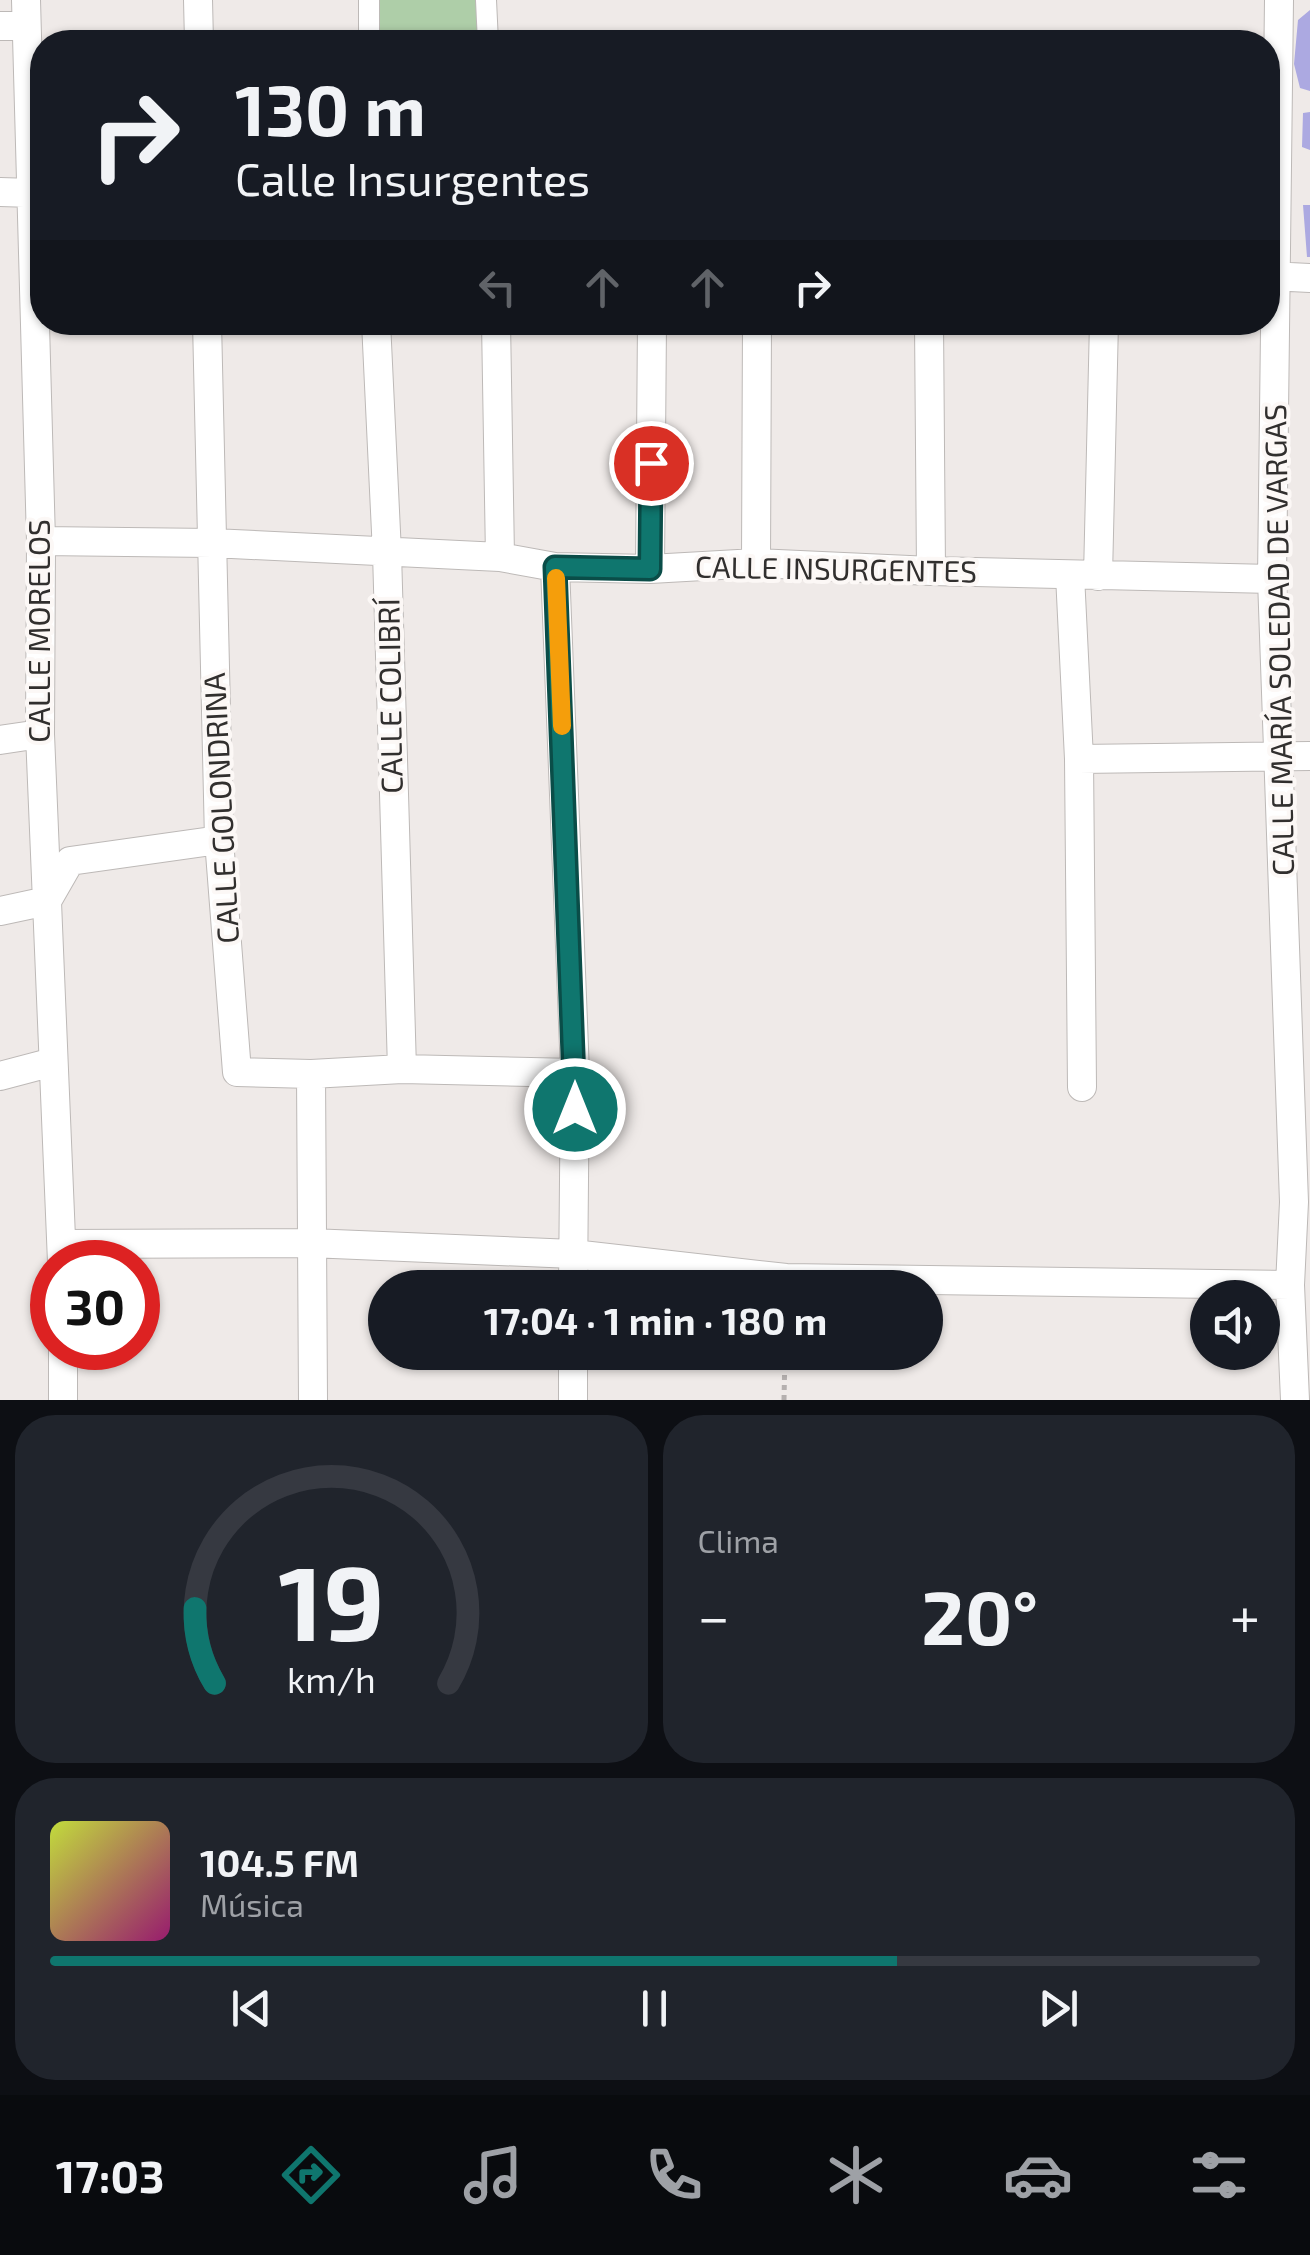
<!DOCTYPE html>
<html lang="es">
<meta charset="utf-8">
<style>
:root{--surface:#171b24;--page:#20242c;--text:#f1f3f6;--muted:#9ea1a6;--line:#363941;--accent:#0f766e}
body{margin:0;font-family:"Exo 2",sans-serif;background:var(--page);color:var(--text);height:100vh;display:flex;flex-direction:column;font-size:38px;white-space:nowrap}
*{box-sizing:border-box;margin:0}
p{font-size:32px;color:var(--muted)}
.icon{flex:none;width:55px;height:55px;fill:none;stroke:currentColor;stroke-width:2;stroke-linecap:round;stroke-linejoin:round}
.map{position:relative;height:1400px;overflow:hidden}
.side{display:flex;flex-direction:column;gap:15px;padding:15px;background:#0d0f14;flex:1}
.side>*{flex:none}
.banner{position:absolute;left:30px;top:30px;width:1250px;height:305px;border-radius:40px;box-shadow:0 2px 8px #0004;background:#171b24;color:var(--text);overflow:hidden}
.fabs{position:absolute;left:1190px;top:1280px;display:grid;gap:20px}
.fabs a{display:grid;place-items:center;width:90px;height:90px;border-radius:50%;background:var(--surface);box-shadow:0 2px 8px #0004;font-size:50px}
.speed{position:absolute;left:30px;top:1240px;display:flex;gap:20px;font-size:50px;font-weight:700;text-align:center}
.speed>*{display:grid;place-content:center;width:130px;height:130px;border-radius:50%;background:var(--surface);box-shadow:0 2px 8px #0004;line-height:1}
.speed .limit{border:15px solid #d22;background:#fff;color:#111}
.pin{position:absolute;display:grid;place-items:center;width:85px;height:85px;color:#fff;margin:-42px;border:5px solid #fff;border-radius:50%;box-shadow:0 2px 10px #0007}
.me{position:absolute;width:110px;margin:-55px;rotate:0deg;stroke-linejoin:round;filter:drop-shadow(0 0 8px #0008)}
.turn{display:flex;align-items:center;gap:35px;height:210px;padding:0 40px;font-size:45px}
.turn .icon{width:130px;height:130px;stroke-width:2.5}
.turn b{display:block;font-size:70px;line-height:85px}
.lanes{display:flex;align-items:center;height:95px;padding:0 40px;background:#0003;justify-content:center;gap:50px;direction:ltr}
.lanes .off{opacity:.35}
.big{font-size:75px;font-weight:700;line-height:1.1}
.side .widget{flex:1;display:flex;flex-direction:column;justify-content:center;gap:15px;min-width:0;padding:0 35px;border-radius:40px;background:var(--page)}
.side .dial{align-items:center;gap:0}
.dial svg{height:260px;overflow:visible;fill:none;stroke:var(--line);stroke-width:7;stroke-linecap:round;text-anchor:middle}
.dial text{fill:var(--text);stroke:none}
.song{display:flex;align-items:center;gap:30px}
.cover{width:120px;height:120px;border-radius:15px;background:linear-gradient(135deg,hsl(70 70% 55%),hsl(320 70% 35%))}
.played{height:10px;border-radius:5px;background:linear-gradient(90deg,var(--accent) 70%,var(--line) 70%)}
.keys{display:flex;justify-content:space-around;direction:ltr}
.heat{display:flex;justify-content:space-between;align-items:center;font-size:55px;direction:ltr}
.side .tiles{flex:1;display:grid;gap:15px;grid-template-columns:1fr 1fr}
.widget:last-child{grid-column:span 2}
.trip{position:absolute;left:368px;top:1270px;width:575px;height:100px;border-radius:50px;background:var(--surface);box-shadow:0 2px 8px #0004;font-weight:700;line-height:100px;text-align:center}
.dock{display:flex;height:160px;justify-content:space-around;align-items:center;background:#090b0e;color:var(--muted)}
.dock .icon{width:70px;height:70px}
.dock .current{color:var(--accent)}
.dock b{font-size:45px;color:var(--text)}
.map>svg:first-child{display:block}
</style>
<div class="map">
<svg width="1310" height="1400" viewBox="0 0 1310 1400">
<rect width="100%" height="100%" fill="#efeae8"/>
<path fill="#aecea8" d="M369,0H486L488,42H369Z"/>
<path fill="#aca9e1" d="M1310,10V91L1300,88L1294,64L1298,20Z
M1310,112V150L1302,147L1303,113Z
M1303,205H1310V257H1307Z"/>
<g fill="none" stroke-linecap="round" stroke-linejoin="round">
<defs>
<path id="pedestrian" d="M369,0V42
M486,0L488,42"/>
<path id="minor" d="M26,0L41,541L40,734L62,1262
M198,0L199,42
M1279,0L1272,579L1294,1202L1290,1285L1295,1400
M0,26H26
M0,192L32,193
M1268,276L1310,278
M207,322L219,840L237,1072L311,1074L402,1069L575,1073
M376,322L387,553L402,1069
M496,322L500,557
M929,322L931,571
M41,541L212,543L500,557L555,567L650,569L756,563L931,571L1272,579
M756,563L757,322
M555,567L575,1073L573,1288
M650,569L652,322
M1070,575L1079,759L1082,1087
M1098,576L1104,322
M0,740L40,734
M1079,759L1310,756
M0,911L47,901L70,861L219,840
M311,1074L313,1400
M0,1076L53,1062
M62,1244L310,1243L573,1254L786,1278L1290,1285
M63,1348V1400
M573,1352V1400"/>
</defs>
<use href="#pedestrian" stroke="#bdb9b7" stroke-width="22"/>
<use href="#minor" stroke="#bdb9b7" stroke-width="30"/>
<path stroke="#b5b0af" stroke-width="5" stroke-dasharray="5 5" stroke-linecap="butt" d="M784,1400L785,1352"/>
<use href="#pedestrian" stroke="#fff" stroke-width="20"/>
<use href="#minor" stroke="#fff" stroke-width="28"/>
</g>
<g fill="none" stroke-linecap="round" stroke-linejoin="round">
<defs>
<path id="route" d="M575,1109L555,567L650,569L651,463"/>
</defs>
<use href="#route" stroke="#0a4d48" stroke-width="25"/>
<use href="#route" stroke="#0f766e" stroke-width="18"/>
<path stroke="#f59e0b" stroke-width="18" d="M556,578L562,726"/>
</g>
<g text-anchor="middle" stroke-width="8" stroke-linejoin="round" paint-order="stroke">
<g font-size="30" fill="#312f2e" stroke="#fcf8f6">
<text transform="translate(836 570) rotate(1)" y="10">CALLE INSURGENTES</text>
<text transform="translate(40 631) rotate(-90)" y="10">CALLE MORELOS</text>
<text transform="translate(1280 640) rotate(-91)" y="10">CALLE MARÍA SOLEDAD DE VARGAS</text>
<text transform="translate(391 696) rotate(-91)" y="10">CALLE COLIBRÍ</text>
<text transform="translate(222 808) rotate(-93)" y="10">CALLE GOLONDRINA</text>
</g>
</g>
</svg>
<div class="fabs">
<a><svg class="icon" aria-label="sound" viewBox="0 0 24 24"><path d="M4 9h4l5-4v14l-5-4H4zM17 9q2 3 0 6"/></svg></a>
</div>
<div class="speed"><div class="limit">30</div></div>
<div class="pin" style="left:651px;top:463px;background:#d93025"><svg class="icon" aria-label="arrive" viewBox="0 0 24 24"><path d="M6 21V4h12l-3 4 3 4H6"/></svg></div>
<svg class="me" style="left:575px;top:1109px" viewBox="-20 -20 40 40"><circle r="17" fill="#0f766e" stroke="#fff" stroke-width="3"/><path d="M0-11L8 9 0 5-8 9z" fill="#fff"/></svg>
<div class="trip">17:04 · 1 min · 180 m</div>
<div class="banner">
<div class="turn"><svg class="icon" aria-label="right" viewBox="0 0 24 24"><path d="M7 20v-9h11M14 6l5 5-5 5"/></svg><div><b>130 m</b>Calle Insurgentes</div></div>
<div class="lanes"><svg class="icon off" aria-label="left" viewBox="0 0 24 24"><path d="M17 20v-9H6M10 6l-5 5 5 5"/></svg><svg class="icon off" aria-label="ahead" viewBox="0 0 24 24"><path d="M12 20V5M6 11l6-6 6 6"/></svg><svg class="icon off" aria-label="ahead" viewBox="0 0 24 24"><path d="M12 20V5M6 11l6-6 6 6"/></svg><svg class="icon" aria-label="right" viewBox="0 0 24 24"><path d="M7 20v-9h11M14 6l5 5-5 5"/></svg></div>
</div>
</div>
<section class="side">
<div class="tiles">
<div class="widget dial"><svg viewBox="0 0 100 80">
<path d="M14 69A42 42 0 1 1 86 69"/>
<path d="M14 69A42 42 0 0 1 8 46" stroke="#0f766e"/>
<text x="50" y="56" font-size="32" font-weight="700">19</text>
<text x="50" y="72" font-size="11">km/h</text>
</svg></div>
<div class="widget"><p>Clima</p>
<div class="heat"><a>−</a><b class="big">20°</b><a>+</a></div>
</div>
<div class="widget">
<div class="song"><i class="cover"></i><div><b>104.5 FM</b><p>Música</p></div></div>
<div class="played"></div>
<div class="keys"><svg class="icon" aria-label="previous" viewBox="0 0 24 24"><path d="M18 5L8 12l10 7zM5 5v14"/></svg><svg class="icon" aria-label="pause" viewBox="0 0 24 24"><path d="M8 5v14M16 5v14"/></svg><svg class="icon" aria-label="next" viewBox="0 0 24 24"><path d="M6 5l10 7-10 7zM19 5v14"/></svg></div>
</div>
</div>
</section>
<nav class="dock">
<b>17:03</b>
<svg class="icon current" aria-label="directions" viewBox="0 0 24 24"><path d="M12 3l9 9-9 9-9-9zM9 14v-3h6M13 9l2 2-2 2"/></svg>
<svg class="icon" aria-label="music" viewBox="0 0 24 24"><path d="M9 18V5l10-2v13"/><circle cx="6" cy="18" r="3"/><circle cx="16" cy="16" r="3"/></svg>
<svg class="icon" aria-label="phone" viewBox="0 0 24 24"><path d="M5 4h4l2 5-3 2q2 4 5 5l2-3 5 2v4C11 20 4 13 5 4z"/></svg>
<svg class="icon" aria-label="climate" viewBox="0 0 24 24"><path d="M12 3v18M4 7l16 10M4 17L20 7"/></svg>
<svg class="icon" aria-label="car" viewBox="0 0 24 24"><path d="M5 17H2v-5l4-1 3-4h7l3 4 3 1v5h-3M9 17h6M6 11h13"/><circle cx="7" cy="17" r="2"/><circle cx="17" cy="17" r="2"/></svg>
<svg class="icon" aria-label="filters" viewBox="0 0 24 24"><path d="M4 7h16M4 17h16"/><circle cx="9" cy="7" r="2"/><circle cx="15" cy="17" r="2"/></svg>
</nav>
